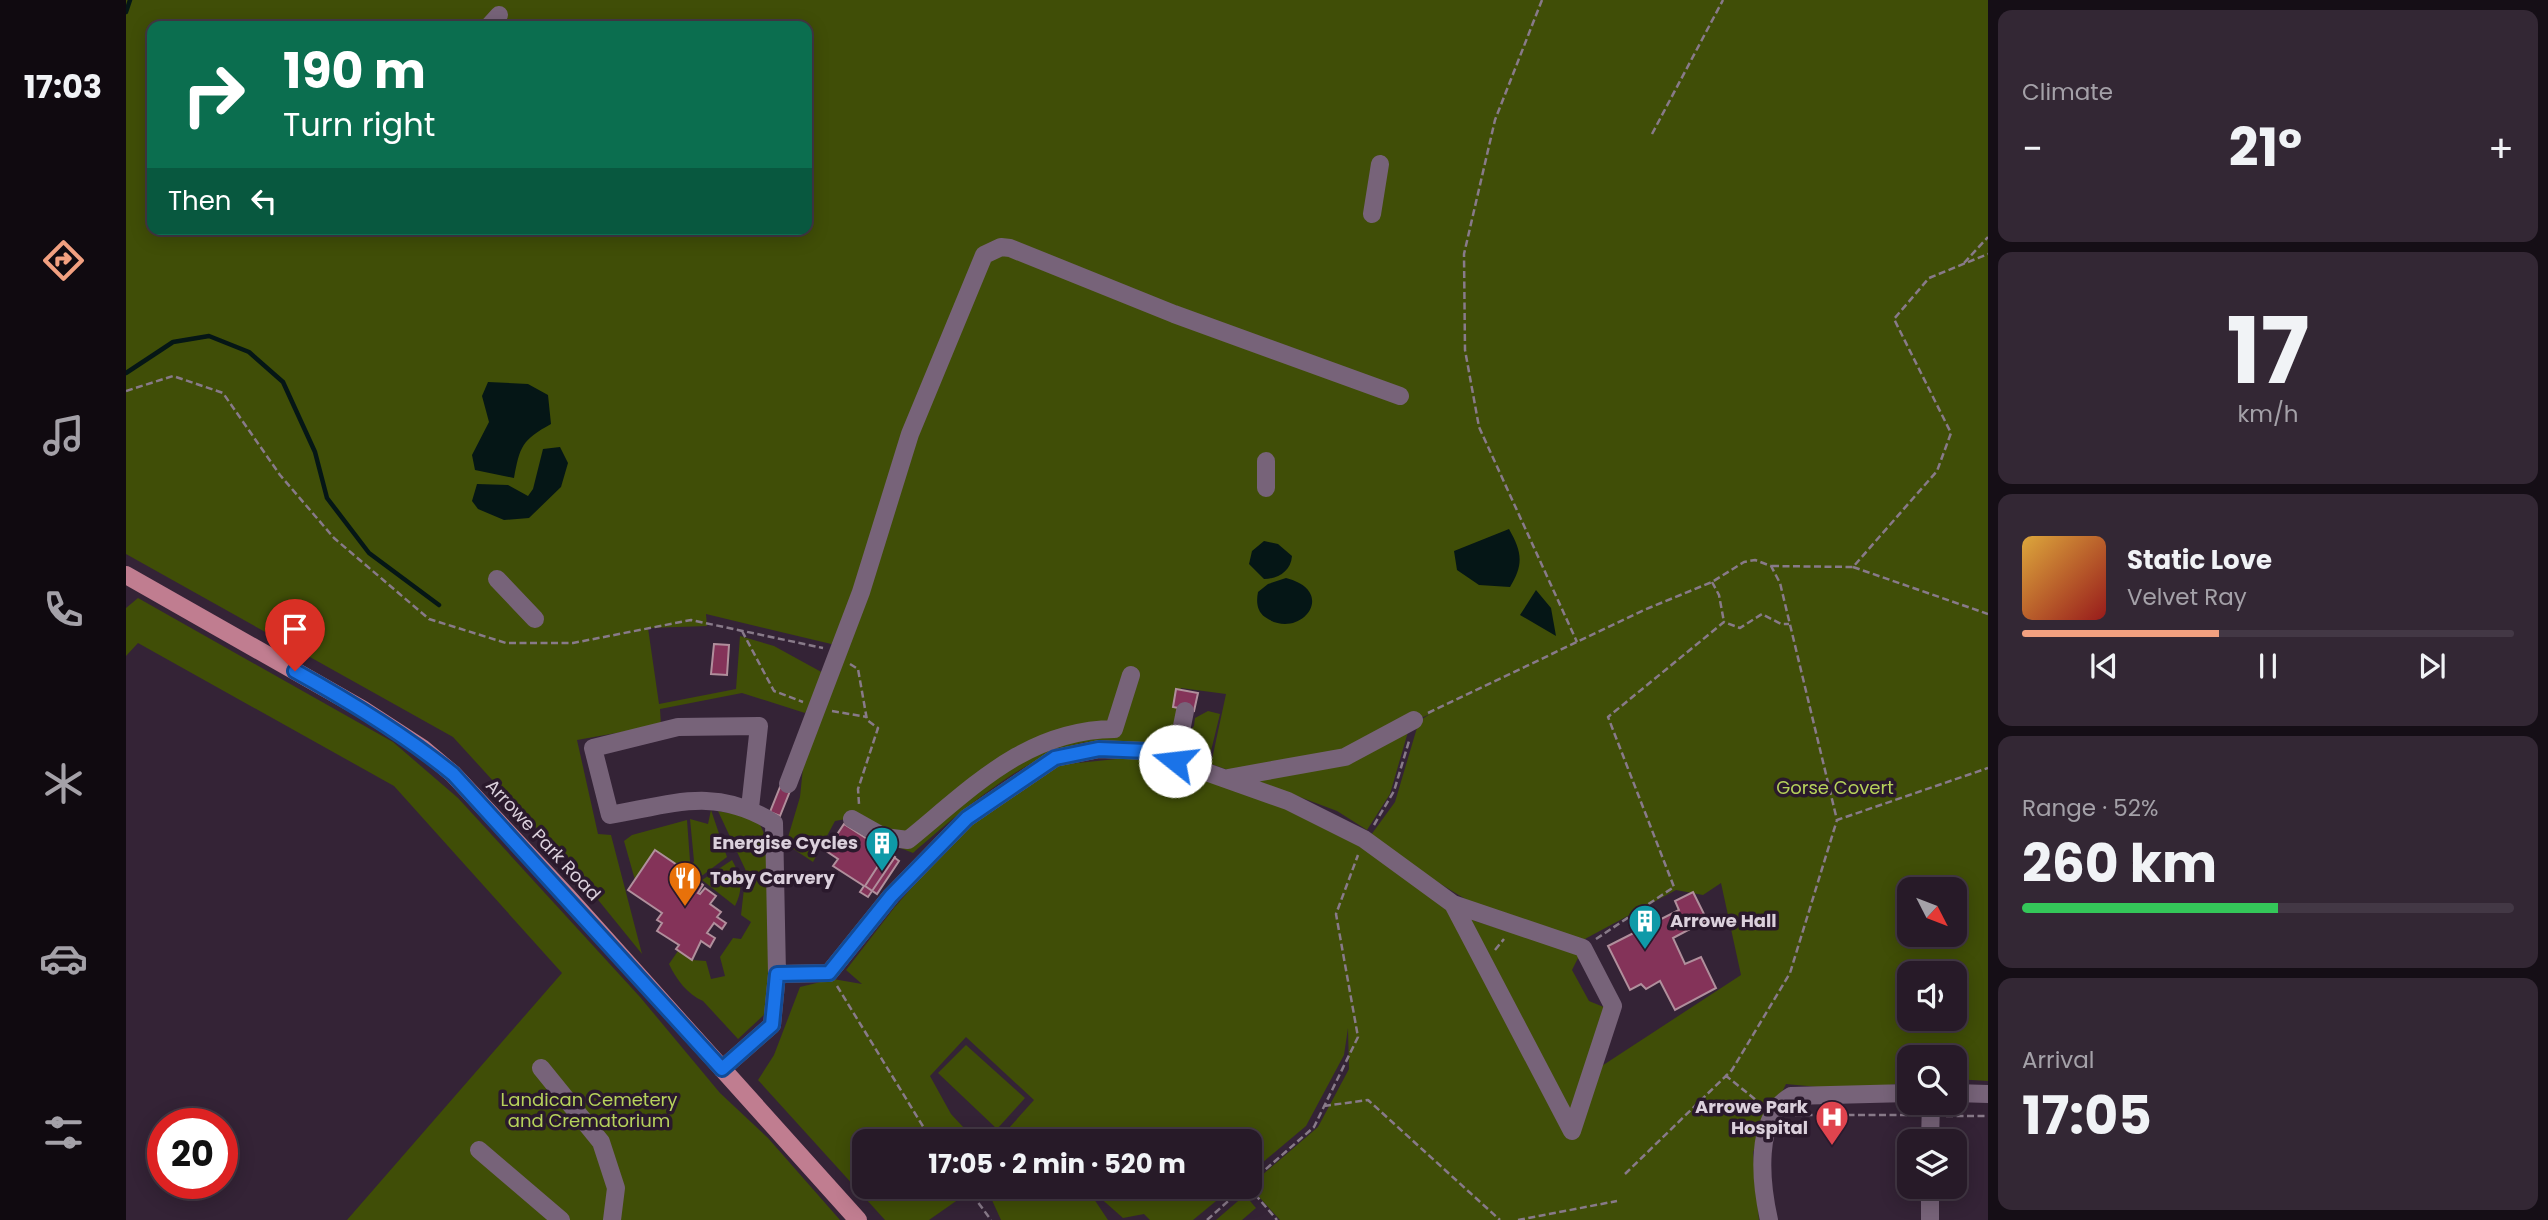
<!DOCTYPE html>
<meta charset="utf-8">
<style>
:root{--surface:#271a28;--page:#332734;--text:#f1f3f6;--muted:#a4a1a8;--line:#433845;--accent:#f2a080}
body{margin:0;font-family:Poppins,sans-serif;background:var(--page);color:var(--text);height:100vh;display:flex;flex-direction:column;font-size:26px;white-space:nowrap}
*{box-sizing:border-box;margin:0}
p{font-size:23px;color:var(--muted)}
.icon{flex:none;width:38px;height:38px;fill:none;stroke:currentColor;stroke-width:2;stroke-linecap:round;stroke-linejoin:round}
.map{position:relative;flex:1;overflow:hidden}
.drawer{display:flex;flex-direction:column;gap:10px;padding:10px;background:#150e16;width:560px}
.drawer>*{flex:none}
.top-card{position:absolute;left:21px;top:21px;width:665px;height:214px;border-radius:14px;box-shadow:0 4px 18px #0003,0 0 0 2px var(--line);background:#0b6e4f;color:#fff;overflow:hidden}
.needle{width:46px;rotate:132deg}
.buttons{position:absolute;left:1771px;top:877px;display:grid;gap:14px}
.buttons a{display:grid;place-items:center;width:70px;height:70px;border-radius:14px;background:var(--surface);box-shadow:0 4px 18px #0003,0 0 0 2px var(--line);font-size:35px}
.speed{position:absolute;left:21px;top:1108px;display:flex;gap:14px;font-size:35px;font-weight:700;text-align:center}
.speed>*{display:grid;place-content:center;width:91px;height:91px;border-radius:50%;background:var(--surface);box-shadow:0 4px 18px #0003,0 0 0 2px var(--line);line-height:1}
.speed .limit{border:10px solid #d22;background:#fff;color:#111}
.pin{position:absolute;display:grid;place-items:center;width:60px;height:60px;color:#fff;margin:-72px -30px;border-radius:50% 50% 50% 0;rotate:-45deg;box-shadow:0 0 7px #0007}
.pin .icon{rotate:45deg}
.me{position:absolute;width:77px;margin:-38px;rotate:286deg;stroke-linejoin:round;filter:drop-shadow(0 0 5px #0008)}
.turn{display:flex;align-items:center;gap:24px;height:147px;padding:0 21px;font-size:32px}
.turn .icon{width:91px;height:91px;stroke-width:2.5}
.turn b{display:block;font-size:49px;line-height:60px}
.then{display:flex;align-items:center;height:66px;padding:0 21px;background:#0003;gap:14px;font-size:26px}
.big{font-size:52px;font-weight:700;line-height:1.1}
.drawer .tile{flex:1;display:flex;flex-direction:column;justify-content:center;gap:10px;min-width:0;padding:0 24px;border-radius:14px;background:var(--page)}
.drawer .dial{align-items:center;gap:0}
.dial b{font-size:91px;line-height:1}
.song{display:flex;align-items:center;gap:21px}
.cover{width:84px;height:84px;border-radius:10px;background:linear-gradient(135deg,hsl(40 70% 55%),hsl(0 70% 35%))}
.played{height:7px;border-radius:4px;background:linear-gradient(90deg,var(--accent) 40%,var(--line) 40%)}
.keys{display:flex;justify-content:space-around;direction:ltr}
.heat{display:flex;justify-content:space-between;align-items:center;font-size:38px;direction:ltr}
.charge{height:10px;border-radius:5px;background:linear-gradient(90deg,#34c759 52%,var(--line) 0)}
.trip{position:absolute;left:726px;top:1129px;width:410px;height:70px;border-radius:14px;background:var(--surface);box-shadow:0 4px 18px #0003,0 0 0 2px var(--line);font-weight:700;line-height:70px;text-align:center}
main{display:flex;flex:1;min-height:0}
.tabs{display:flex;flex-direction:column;width:126px;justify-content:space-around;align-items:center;background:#100a10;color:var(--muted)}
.tabs .icon{width:49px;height:49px}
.tabs .selected{color:var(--accent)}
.tabs b{font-size:32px;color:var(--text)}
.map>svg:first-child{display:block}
</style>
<main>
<nav class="tabs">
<b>17:03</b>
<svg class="icon selected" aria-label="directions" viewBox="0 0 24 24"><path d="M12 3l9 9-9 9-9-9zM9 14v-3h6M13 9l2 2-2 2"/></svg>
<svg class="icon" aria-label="music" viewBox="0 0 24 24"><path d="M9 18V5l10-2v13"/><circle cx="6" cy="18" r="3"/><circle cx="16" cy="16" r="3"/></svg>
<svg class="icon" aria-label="phone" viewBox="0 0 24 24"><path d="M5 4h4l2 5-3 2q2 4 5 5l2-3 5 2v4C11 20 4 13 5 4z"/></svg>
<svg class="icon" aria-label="climate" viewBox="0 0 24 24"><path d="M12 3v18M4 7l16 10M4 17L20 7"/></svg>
<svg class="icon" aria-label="car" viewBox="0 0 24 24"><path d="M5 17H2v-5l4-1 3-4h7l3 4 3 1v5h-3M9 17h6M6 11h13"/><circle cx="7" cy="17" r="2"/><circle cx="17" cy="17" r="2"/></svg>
<svg class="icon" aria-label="filters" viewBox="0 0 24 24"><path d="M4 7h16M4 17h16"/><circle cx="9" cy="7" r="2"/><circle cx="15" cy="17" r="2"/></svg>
</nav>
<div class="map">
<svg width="1862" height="1220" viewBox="0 0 1862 1220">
<rect width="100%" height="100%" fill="#342336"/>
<path fill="#404e07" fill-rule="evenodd" d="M0,0H1862V1081L1829,1079V1057H1783V1081L1735,1091L1660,1084L1627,1152L1633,1220H1154L1126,1189L1128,1182L1192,1127L1223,1069L1222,1028L1218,1055L1180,1126L1124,1173V1141H880L874,1138L908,1100L840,1037L804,1076L825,1114L850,1141H738V1186L856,1189L850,1198L843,1192L803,1220H759L632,1080L648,1055L674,987L707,979L736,984L720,970L768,908L841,824L932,765L1010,757L1141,796L1231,840L1288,884L1349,921L1454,954L1446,970L1463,1001L1480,1008L1462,1075L1615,975L1595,883L1577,895L1550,890L1457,940L1354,908L1295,872L1245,835L1269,802L1293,721L1304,714L1227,748L1108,772L1085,764L1100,694L1055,688L1043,751C1022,748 1000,742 979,741C918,737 832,814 787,853L752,839L720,819L709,821L687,862L660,844L674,797L678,758L722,648L580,614L581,626L522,628L533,704L610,689L614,636L648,646L699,674L679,713L616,693L534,709L535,725L451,740L472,834L485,835L516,954L443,864L327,737L0,554ZM26,26H681V229H26ZM1783,889H1829V934H1783ZM1783,973H1829V1018H1783Z
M12,598L267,742L332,798L514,997L594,1093L642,1138L714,1220H221L436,973L268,786L12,643L0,656V608Z
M1082,711L1094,714L1082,763L1060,756L1063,740L1058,738L1068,726L1069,718Z
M1284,725L1264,794L1241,830L1211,811L1121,777L1219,758Z
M585,810L601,857L577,875L570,876L564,871L568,861L564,819L582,824Z
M592,811C604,814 625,814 633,824C652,845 642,978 641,1012L612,1039L577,1001C562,995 550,979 543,964L552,951L566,960L580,961L585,979L599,976L594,957L607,938L615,939L625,922L615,915L620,871Z
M561,820L564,861L560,871L509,880L498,841L506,835Z
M606,860C615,877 618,888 609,906L576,880Z
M840,1045L899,1098L871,1129L812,1073Z
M860,1187H960L982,1220H875Z
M962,1187H1107L1067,1220H1024L1018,1214L997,1218Z
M1119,1195L1130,1208L1116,1220H1090Z"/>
<path fill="#051616" d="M362,382L402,384L422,395L425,424C396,440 394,446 388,478L349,470L346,455L363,422L356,396Z
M434,447L442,463L435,487L403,518L378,520L352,509L346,501L351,484L382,485L402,496L407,489L417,449Z
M1383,529C1396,552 1398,564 1384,587L1353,585L1331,570L1328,551Z
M1138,541L1152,544L1166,556C1165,571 1152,579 1138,579L1123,564L1126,551Z
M1160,578C1214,592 1173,642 1139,617C1131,611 1130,602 1132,592L1142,584Z
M1410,590L1425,608L1430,636L1394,615Z"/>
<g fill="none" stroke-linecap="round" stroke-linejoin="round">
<path stroke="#051616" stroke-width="4.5" d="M0,12L4,0
M0,373L47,342L83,336L123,352L157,382L189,452L201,498L243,553L313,605"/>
</g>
<path fill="#843359" stroke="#b08f9c" stroke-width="2" d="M588,644L603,645L601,675L585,674Z
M1050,689L1072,693L1068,711L1047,707Z
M654,787L664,791L654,816L644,812Z
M718,824L769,857L742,897L734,892L738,886L707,866L712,859L700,851Z
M529,850L560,871L556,875L567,882L564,887L571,880L577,885L572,893L574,894L579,888L590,896L584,904L595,912L591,917L600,923L596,929L588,923L581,933L589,938L584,947L575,941L566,960L550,949L553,945L531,931L536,923L531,920L536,913L502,890Z
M761,852L773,861L751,894L739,886Z
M1567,892L1581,920L1547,938L1559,964L1575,957L1590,988L1549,1010L1534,981L1520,989L1515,984L1504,990L1482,946L1553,910L1549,901Z"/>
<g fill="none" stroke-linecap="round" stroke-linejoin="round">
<path stroke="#887a89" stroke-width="2.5" stroke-dasharray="7 3.5" stroke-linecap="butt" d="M1416,0L1369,120L1338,254L1339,350L1353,427L1451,642
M1526,134L1597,0
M1838,263L1862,237
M0,391L47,376L97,393L154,475L208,538L303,619L380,643H447L565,620L697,648
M1646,566L1727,567L1811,471L1825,433L1768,319L1803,278L1862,254
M1727,567L1862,614
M1586,582L1593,595L1598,622
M616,631L648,691L677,702
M724,664L732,669L741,720L752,728L732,789L733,804
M706,711L741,717
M1302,713L1518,610L1586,582L1618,562L1629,560L1645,566L1654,583L1711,820L1862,768
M1248,825L1268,791L1283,741
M1470,939L1548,887L1482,717L1598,622L1614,628L1636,614L1655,624H1663
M1369,950L1378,939
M711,986L806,1141
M1599,1075L1635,1104
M1198,1106L1242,1100L1374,1220
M1669,1115H1789
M1820,1116H1862
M1499,1174L1606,1070L1664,973L1711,820
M1124,1183L1188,1127L1232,1037L1210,914L1232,855
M840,1186L865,1220
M1122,1186L1151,1220
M1081,1220L1119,1186
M1392,1220L1491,1201"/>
<path stroke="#776379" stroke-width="18" d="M363,26L373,15
M1246,214L1254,164
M1140,461V488
M371,579L409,619
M1049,761L1059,711
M1102,778L1219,757L1288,720
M662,784L735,592L784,434L858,255L875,247L884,248L1048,314L1274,396
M624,808L633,726L552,727L467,748L484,815C547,804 590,786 648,823L651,974
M726,819L758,837L782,840C846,788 900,730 988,729L1005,675
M1327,904L1446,1131
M415,1068L475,1142L490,1188L486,1220
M596,1069L646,1025L651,974L703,973L765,896L841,818L929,758L973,749L1021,751L1162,801L1238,839L1327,904L1457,948L1487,1006L1446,1131
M1829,1093L1862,1094
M1804,1141L1805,1102
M353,1150L435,1220
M1643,1220C1635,1184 1627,1118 1665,1096L1783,1093
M1804,1220V1186"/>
<path stroke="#c07d90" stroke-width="18" d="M0,575L236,709L296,748L327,774L441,896L732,1220"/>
</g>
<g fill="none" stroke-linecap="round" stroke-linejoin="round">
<defs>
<path id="route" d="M169,671C225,702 278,734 327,774L596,1069L646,1025L651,974L703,973L765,896L841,818L929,758L973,749L1021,751L1049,761"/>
</defs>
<use href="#route" stroke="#114b97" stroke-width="18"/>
<use href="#route" stroke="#1a73e8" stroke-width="12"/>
</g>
<defs>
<symbol id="building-pin" viewBox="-11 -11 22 30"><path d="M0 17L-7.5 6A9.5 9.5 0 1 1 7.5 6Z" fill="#0f9aa8" stroke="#2a192c"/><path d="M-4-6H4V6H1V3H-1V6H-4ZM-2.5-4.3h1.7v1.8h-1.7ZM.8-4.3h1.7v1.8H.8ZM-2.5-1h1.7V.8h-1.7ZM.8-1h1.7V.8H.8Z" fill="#fff"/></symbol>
<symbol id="restaurant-pin" viewBox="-11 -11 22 30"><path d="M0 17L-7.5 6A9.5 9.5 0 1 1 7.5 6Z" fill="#e8710a" stroke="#2a192c"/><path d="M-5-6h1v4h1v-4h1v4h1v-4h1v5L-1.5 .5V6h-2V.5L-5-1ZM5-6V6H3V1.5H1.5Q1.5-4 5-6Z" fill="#fff"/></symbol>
<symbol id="hospital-pin" viewBox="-11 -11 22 30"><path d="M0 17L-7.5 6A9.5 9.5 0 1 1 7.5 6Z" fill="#e0444e" stroke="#2a192c"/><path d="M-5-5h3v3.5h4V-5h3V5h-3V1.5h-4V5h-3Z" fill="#fff"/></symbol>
</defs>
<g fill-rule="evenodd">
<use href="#building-pin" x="737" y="824" width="38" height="52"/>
<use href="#restaurant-pin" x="540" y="859" width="38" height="52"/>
<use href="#building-pin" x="1500" y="902" width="38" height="52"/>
<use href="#hospital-pin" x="1687" y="1098" width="38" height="52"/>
</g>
<g text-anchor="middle" stroke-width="7" stroke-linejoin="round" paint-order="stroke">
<g font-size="18" fill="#b6d25b" stroke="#2a192c">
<text x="1709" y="794">Gorse Covert</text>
<text x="463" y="1106">Landican Cemetery<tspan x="463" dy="21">and Crematorium</tspan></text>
</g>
<g font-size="18" fill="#dbd0dc" stroke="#2a192c">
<text transform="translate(417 840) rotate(47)" y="6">Arrowe Park Road</text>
</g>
<g font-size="18" font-weight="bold" fill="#dbd0dc" stroke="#2a192c" text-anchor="end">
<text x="732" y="849">Energise Cycles</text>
<text x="584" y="884" text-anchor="start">Toby Carvery</text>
<text x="1544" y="927" text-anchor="start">Arrowe Hall</text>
<text x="1682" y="1113">Arrowe Park<tspan x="1682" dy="21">Hospital</tspan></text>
</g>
</g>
</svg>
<div class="buttons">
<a><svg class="needle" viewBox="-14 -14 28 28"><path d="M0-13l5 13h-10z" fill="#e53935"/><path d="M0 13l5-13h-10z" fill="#a4a1a8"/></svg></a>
<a><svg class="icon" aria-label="sound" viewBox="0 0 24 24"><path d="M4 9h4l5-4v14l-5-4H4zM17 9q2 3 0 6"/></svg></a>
<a><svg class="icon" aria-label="search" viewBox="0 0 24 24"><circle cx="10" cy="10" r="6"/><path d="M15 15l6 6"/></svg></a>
<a><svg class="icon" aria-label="layers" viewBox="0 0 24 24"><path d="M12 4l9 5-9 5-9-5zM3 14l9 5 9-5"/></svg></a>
</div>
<div class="speed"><div class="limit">20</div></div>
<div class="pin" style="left:169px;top:671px;background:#d93025"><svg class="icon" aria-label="arrive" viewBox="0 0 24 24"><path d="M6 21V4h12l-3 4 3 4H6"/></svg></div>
<svg class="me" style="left:1049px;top:761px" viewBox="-20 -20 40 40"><circle r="19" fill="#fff"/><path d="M0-13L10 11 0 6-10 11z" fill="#1a73e8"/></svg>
<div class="trip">17:05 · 2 min · 520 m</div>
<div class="top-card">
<div class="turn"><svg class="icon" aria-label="right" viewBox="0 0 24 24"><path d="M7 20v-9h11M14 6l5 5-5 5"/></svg><div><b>190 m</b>Turn right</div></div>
<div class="then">Then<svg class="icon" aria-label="left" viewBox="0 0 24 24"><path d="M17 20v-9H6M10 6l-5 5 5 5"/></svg></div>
</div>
</div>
<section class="drawer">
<div class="tile"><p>Climate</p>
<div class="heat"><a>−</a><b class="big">21°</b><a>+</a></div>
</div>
<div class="tile dial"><b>17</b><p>km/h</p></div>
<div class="tile">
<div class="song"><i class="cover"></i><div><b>Static Love</b><p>Velvet Ray</p></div></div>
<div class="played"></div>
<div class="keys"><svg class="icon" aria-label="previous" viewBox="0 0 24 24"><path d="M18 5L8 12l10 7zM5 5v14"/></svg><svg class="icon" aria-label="pause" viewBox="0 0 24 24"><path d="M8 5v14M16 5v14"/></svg><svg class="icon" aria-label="next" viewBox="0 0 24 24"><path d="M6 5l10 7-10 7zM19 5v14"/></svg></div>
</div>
<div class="tile"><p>Range · 52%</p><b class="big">260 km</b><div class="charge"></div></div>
<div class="tile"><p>Arrival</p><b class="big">17:05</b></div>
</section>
</main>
